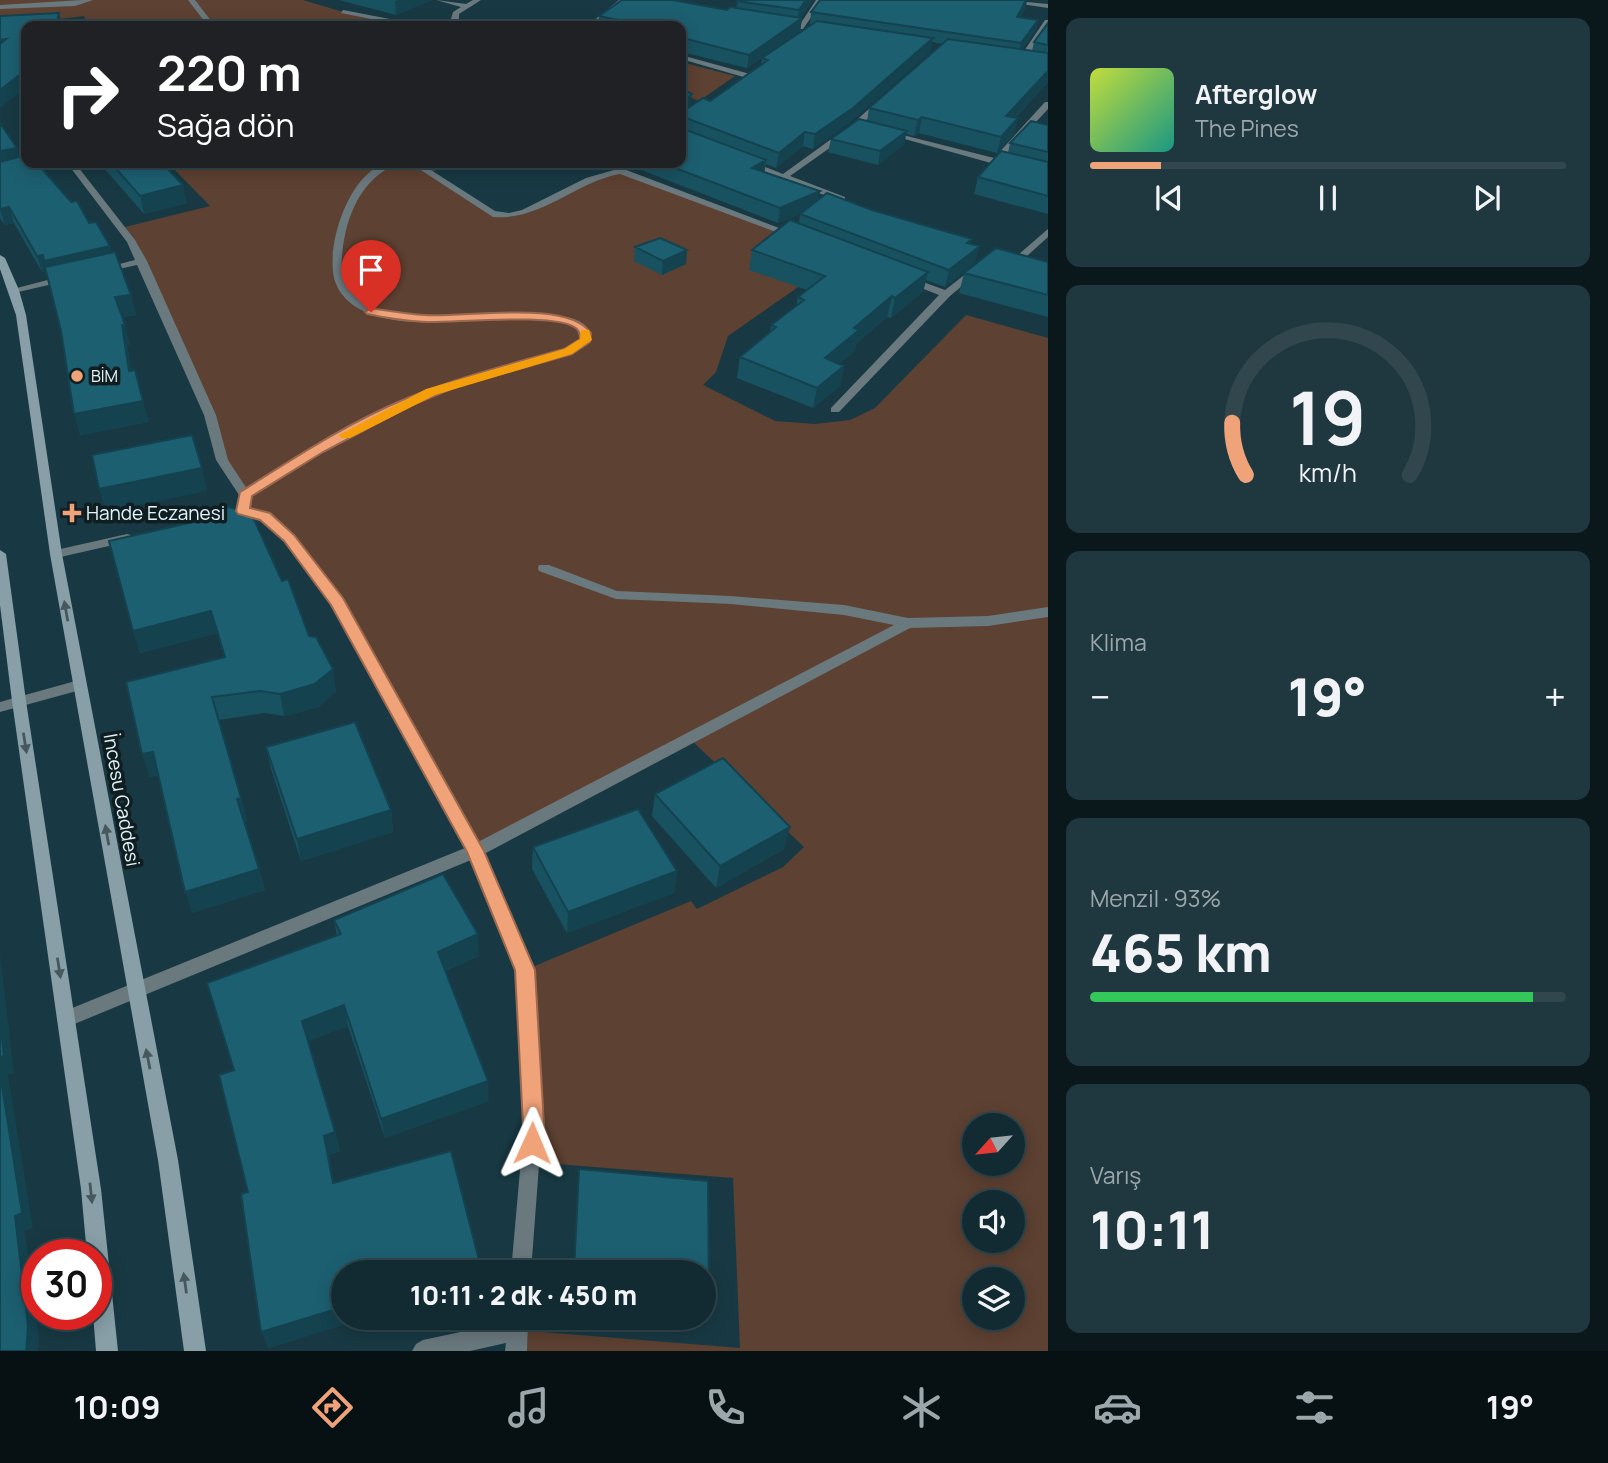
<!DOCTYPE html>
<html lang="tr">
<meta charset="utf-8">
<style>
:root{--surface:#122b32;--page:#1f373e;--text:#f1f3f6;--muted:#9ca7ac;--line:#31474d;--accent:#f0a279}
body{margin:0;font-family:Manrope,sans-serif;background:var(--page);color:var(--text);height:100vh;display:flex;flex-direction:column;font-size:26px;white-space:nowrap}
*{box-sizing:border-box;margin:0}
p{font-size:23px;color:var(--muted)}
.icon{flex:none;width:38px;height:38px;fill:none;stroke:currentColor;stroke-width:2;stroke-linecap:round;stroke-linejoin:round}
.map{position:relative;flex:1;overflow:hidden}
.side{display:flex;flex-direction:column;gap:18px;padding:18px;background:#0a181c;width:560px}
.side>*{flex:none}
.guide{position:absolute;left:21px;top:21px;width:665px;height:147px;border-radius:14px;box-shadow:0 4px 18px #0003,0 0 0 2px var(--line);background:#202124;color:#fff;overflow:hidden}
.needle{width:46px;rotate:243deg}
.fabs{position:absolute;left:962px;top:1113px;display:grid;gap:14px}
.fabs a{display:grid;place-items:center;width:63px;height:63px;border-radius:50%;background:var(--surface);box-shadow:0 4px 18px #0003,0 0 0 2px var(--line);font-size:35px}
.speed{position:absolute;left:21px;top:1239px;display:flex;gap:14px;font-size:35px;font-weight:700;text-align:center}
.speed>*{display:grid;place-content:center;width:91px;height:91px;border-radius:50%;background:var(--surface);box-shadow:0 4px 18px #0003,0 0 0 2px var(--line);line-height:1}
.speed .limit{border:10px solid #d22;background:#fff;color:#111}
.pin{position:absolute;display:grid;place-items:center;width:60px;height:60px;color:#fff;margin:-72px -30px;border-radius:50% 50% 50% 0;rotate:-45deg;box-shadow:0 0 7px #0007}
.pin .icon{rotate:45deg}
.me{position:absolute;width:77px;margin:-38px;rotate:1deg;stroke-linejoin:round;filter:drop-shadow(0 0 5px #0008)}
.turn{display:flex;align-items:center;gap:24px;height:147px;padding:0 21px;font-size:32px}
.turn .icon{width:91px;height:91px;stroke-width:2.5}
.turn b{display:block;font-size:49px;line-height:60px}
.big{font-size:52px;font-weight:800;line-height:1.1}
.side .widget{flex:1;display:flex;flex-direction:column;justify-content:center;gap:10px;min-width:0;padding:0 24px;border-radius:14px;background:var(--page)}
.side .dial{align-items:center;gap:0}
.dial svg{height:182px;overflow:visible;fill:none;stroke:var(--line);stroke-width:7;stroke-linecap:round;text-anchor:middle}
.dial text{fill:var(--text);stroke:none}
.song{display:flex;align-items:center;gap:21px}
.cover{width:84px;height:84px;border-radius:10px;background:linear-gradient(135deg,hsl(70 70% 55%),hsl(170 70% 35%))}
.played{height:7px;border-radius:4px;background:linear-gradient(90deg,var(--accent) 15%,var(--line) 15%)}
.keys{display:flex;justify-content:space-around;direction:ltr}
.heat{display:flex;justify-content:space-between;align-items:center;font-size:38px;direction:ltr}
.charge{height:10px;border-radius:5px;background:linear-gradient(90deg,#34c759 93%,var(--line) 0)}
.trip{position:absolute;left:331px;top:1260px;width:385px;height:70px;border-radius:35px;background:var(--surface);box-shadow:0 4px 18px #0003,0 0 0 2px var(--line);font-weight:800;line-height:70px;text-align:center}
.tab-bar{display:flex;height:112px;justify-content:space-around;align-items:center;background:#071114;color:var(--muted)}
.tab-bar .icon{width:49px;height:49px}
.tab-bar .on{color:var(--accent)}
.tab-bar b{font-size:32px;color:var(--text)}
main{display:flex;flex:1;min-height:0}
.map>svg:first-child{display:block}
</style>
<main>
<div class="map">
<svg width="1048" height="1351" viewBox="0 0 1048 1351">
<rect width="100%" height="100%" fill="#183943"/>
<path fill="#5d4132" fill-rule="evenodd" d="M0,0H303L343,12L398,23L392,26H88L84,16L0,26Z
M681,62L735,76L699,101L681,94Z
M168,163H457L430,172L500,216L510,217L614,171L844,255L728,336L716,372L703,385L775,421L815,424L850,420L875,408L966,315L1048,338V1351H520L517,1330L740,1348L733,1178L531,1162L525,970L691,901L697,909L783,867L804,847L689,738L475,851L337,602L265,516L243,511L245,495L222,460L210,415L121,228L210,206ZM975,1125H1013V1164H975ZM975,1202H1013V1241H975ZM975,1279H1013V1318H975Z"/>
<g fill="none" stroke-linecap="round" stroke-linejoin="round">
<path fill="#6a797e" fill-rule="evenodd" d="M82,0H93L75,6L0,9V5Z
M188,0H195L215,26H208Z
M436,0L466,4L473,0H481L459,14V19L463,26H457L451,19L453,12L461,7Z
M619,0H626L594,26H587Z
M816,0H823L803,29H797Z
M1005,0L1048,4V8L1008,2Z
M343,10L416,24L420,26H406L341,13Z
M1045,20H1048V27L1025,62H1019L1018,60Z
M681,55L750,74L751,76L747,78L681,59Z
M878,101L885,103L858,128L790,176L845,197V201H839L743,163L750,161L783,174L852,124Z
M1045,102H1048V109L1001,160L1012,163L1013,165L1009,168L883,133L887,131L994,158Z
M34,163H48L0,176V170Z
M67,163H75L135,240L147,261L216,415L228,460L247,489C297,457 347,427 401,401C452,377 510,365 564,349L581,339L576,328C519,301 432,337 371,314C356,309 342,299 336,284C322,250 352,161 394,163C389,168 383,171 377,176C354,195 344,228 342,257C333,354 525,296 579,321C588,326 592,333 590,342C549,367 498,372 453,388C381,414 315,456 251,497L249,509L269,513L293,535L342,599L478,842L894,625L844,615L731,604L616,599L539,571L538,568L539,565H549L617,591L731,596L844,605L908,618L988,616L1048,607V617L988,626L910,628L484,854L534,970L542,1125L531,1272H511L524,1125L516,970L471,860L72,1025L66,1027L60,1025L57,1019L60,1013L465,848L332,604L285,541L261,519L243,515L221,520L215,516L217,513L237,508L239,495L216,460L204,415L137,265L101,273L96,270L135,260L127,242Z
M410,163H420L495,211L509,213L522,210L586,178L621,168L800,236L792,238L620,174C575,182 541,221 493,217Z
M1048,229V237L1017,265H1011V261Z
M972,269L980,271L950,296L839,412H831V408L939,295L906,282V278H912L945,290Z
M67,275L72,278L70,280L14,293L9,290Z
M127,534L131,535L133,538L131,541L56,558L50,554L56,550Z
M79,680L84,681L86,685L84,689L0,712V702Z
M508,1318H528L527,1351H505L506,1343L470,1351H412L416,1344L423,1340L507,1322Z"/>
<path fill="#889fa7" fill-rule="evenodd" d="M0,255L5,258L19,290L26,315L62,554L178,1160L206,1351H184L158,1160L50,554L16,315L0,269Z
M0,550L6,554L26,701L101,1189L118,1351H96L93,1314H96V1255H87L81,1189L12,701L0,605Z"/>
</g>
<path fill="#185261" d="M339,0H432L396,15Z
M738,0H813L800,18H802L800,32L747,68L682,52H681V26H598L599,16L727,10L736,8Z
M1026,7L1020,18L1038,20L1035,32L1022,49L1032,51L1034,42L1048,23V82L1015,118H1018L1014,134L997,153L919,133L914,136L906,134L904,144L878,165L828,152L831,139L867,121L869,108L943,44L932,42L930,52L850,122L813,149L803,146L776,168L766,164L764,172L820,191L818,200L872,210L971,244L975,263L945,287L926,280L923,292L891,318L887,317L856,344L855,351L839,364L844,366L840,386L813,408L737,378L740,357L770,332L771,325L796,306L798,297L807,290L749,270L752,250L799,223L800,214L802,213L778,223L623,163H681V89L690,107L710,101L761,65L762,58L811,24H810L811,12Z
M0,123L17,148L19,157L24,159L89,223L110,246L111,253L131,295L136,315L122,317L130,345H127L131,371L149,422L80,435L61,331L46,271L42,272L14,223L5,225L0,218Z
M1048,125V214L974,194L978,177L1008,153L1010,143Z
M95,163H162L187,203L144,214L104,168L101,169Z
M635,247L687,250L686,264L662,275L634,261Z
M1048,262V317L959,293L964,273Z
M186,513L282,581L336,691L319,707L284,716L265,713L219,720L247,820L244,821L259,869L265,890L192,913L158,775L149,777L224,657L217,633L140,653L133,631L188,523Z
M266,747L391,810L393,832L301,861L271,769Z
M655,794L790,827L784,849L716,888L652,816Z
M533,847L677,871L674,893L567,933L532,869Z
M334,920L479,956L445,971L489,1101L385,1138L348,1026L308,1041L335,1132L340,1151L329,1155L343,1318H365L268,1348L234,1070L337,936Z
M704,1272L709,1288L704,1305Z"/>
<path fill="#14424f" d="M399,0H432L396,15L395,1Z
M806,0H813L797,22L802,18L800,32L747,68L749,55L797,22L799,10Z
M1026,0H1027L1026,7L1014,29L1017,17Z
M59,13L63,26H56Z
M1038,20L1035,32L1018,55L1021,43Z
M683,38L682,52H681V39Z
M933,38L930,52L850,122L813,149L815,134Z
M26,70V88L0,108V90Z
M1048,71V82L1002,131L1006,116Z
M692,94L690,108L681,116V103Z
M922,117L919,133L914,136L918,120Z
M686,118L685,133H681V119Z
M1018,118L1014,134L997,153L1001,137Z
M907,131L904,144L878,165L880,151Z
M805,132L803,146L776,168L779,153Z
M17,148L21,163L0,167V151Z
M766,160L764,175L752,168Z
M100,163H103L104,168L101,169Z
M183,185L187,203L144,214L140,196Z
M820,191L817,206L778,223L780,208Z
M9,207L14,223L5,225L0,209Z
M972,239L967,255L980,246L975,263L945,287L949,270L967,243Z
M110,246L114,262L42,272L37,256Z
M687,250L686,264L662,275L663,261Z
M928,272L923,292L891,318L895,298Z
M131,295L136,315L121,317L115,297Z
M892,296L887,317L856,344L855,351L821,379L825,358L854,328Z
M122,325H125L130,345H127L134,392L129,371Z
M844,366L840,386L813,408L817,388Z
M143,401L149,422L80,435L74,414Z
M202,468L207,491L106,512L99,489Z
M211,611L217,633L140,653L133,631Z
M333,669L336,691L319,707L284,716L280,694Z
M153,752L160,774L149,777L142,754Z
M241,798L247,820L243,821L237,799Z
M391,810L393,832L301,861L297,839Z
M790,827L784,849L716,888L720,866Z
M259,869L265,890L192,913L185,892Z
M677,871L674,893L567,933L568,912Z
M478,934L479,956L439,973L438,952Z
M0,953L14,1073L8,1075L33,1228L25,1231L39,1339L38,1351H26L15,1216L0,1073Z
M344,1005L348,1026L307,1042L302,1021Z
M488,1081L489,1101L385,1138L381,1119Z
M335,1132L340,1151L329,1155L338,1201L324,1136Z
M343,1307V1318H365L268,1348L261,1332Z
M393,1318H423L395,1326Z"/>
<path fill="#1c5f71" stroke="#14424f" stroke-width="2" d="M622,0H672L727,10L730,7L802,18L749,55L683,38L681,39V26H646L599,16Z
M738,0H806L799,10L737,1Z
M820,0H1026L1017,17L1038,20L1021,43L811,12Z
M59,13L56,26H26V70L0,90V44L6,39L0,40V16Z
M817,21L933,38L853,108L815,134L805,132L779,153L686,118L681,119V108L682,112L703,98L710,101L768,60L762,58Z
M424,22L431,26H405Z
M1048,23V45L1034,42Z
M948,39L1048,53V71L1006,116L1018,118L1001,137L922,117L918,120L869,108Z
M681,89L692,94L681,103Z
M859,119L907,131L880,151L831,139Z
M1031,121L1048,125V152L1010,143Z
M681,122V128L766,160L752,168L820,191L780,208L662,163H681Z
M0,123L17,148L0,151Z
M1001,151L1048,162V196L978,177Z
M22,156L24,159L26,158V163H37L71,202L77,201L89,223L96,222L110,246L44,261L43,255L37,256L9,207L0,209V162Z
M111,163H162L183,185L140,196Z
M827,193L872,210L972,239L967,243L980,246L949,270L800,214Z
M790,220L928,272L895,298L892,296L854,328L859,330L825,358L844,366L817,388L740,357L776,327L771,325L804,300L798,297L825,276L752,250Z
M660,238L687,250L663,261L635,247Z
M996,248L1048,262V295L964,273Z
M115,252L131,295L115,297L125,325H122L129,371L135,370L143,401L74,414L61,331L45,267Z
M192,435L202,468L99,489L92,455Z
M229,507L252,515L282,581L288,579L309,636L316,637L333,669L315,684L280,694L260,691L212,697L241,798L237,799L259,869L185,892L153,752L142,754L126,682L225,657L211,611L133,631L109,541L189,523L186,513Z
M355,722L391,810L297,839L266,747Z
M723,758L790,827L720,866L655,794Z
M638,809L677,871L568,912L533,847Z
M443,874L478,934L438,952L488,1081L381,1119L344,1005L302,1021L335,1132L324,1136L333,1183L451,1151L482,1272H343V1307L261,1332L241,1194L248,1192L219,1075L234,1070L207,983L341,934L334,920Z
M0,1020L4,1056L0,1057Z
M0,1073L22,1213L15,1216L28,1326L26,1351H0Z
M579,1169L708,1181L709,1288H704V1272H574Z"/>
<defs><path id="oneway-solid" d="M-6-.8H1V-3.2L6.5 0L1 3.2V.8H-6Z" transform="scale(1.75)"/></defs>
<g fill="#46585e">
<use href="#oneway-solid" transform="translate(66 611) rotate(-100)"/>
<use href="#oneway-solid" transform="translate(25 743) rotate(81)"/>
<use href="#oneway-solid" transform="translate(107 835) rotate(-100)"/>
<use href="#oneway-solid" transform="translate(59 968) rotate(81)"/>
<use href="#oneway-solid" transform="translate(148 1059) rotate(-101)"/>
<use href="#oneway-solid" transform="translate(91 1193) rotate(84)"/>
<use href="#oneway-solid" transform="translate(185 1283) rotate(-98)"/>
</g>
<path fill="#f0a279" stroke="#9c694f" stroke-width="2" d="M371,308C389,311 407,314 425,315C464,318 567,299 591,333L590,342L572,354L456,387L410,406L323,452L252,496L250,508L270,513L294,535L343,598L484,851L535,970L544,1125L540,1151L532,1154L524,1151L521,1143L523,1125L515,970L467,852L331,605L284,541L260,520L238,514L236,511L240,492C293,459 347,423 405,399C456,378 510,364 564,349L580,339C580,335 580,332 577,329C558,312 455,323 426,322C407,321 386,318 367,314L365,312Z"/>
<path fill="#f59e0b" d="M581,330H589L592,340L572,354L435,395L350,438H341L339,435L426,389L564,349L580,339Z"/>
<g fill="#f0a279" stroke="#101e22" stroke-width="2.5">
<circle cx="77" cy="376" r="7"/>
<path d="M68.5 502.5h7v7h7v7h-7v7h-7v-7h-7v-7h7z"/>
</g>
<g text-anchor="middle" stroke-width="7" stroke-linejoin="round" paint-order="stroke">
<g font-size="16" fill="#e3f5fb" stroke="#101e22" text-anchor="start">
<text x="91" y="382">BİM</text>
</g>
<g font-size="19" fill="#e3f5fb" stroke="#101e22" text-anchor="start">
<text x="86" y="520">Hande Eczanesi</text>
</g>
<g font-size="19" fill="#e3f5fb" stroke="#101e22">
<text transform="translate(122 800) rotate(80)" y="7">İncesu Caddesi</text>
</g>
</g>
</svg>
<div class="fabs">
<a><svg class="needle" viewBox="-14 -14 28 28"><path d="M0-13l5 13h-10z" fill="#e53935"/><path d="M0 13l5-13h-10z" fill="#9ca7ac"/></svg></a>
<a><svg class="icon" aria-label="sound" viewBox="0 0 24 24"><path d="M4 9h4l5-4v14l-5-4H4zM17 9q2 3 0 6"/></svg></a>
<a><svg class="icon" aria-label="layers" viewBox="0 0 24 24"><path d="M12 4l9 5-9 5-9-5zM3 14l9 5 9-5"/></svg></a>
</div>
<div class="speed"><div class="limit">30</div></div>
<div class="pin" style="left:371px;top:312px;background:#d93025"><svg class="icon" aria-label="arrive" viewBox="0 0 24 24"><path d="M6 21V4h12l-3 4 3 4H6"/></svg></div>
<svg class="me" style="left:532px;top:1143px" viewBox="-20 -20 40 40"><path d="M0-17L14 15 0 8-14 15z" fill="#f0a279" stroke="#fff" stroke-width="4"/></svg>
<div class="trip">10:11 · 2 dk · 450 m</div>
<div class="guide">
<div class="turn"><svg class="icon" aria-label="right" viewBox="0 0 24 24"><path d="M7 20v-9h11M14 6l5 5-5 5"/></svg><div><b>220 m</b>Sağa dön</div></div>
</div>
</div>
<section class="side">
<div class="widget">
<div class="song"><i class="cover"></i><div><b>Afterglow</b><p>The Pines</p></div></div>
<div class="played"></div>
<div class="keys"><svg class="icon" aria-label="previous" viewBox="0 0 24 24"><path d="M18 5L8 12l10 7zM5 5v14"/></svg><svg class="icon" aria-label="pause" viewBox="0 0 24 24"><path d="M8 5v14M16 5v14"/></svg><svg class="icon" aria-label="next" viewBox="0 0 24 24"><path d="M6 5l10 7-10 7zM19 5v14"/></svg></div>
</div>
<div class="widget dial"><svg viewBox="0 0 100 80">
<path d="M14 69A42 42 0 1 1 86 69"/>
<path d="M14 69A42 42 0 0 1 8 46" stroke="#f0a279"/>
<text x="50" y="56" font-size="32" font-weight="700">19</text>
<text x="50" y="72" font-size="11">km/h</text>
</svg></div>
<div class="widget"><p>Klima</p>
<div class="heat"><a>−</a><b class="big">19°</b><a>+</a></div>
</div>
<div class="widget"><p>Menzil · 93%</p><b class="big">465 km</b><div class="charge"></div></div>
<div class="widget"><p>Varış</p><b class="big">10:11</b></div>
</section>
</main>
<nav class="tab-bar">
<b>10:09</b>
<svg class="icon on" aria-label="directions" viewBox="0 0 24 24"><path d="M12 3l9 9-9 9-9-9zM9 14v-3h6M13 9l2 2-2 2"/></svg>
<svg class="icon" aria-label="music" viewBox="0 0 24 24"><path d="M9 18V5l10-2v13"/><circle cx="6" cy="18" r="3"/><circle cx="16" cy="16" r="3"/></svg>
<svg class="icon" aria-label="phone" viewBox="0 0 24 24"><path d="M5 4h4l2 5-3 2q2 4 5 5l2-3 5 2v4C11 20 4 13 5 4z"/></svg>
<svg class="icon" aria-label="climate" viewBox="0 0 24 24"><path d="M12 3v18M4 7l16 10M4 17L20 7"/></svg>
<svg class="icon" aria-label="car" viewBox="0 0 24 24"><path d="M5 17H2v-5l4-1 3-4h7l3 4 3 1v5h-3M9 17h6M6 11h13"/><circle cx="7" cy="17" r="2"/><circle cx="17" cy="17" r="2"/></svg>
<svg class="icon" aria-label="filters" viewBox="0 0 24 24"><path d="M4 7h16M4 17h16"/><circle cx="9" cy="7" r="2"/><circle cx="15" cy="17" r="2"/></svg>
<b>19°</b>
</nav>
